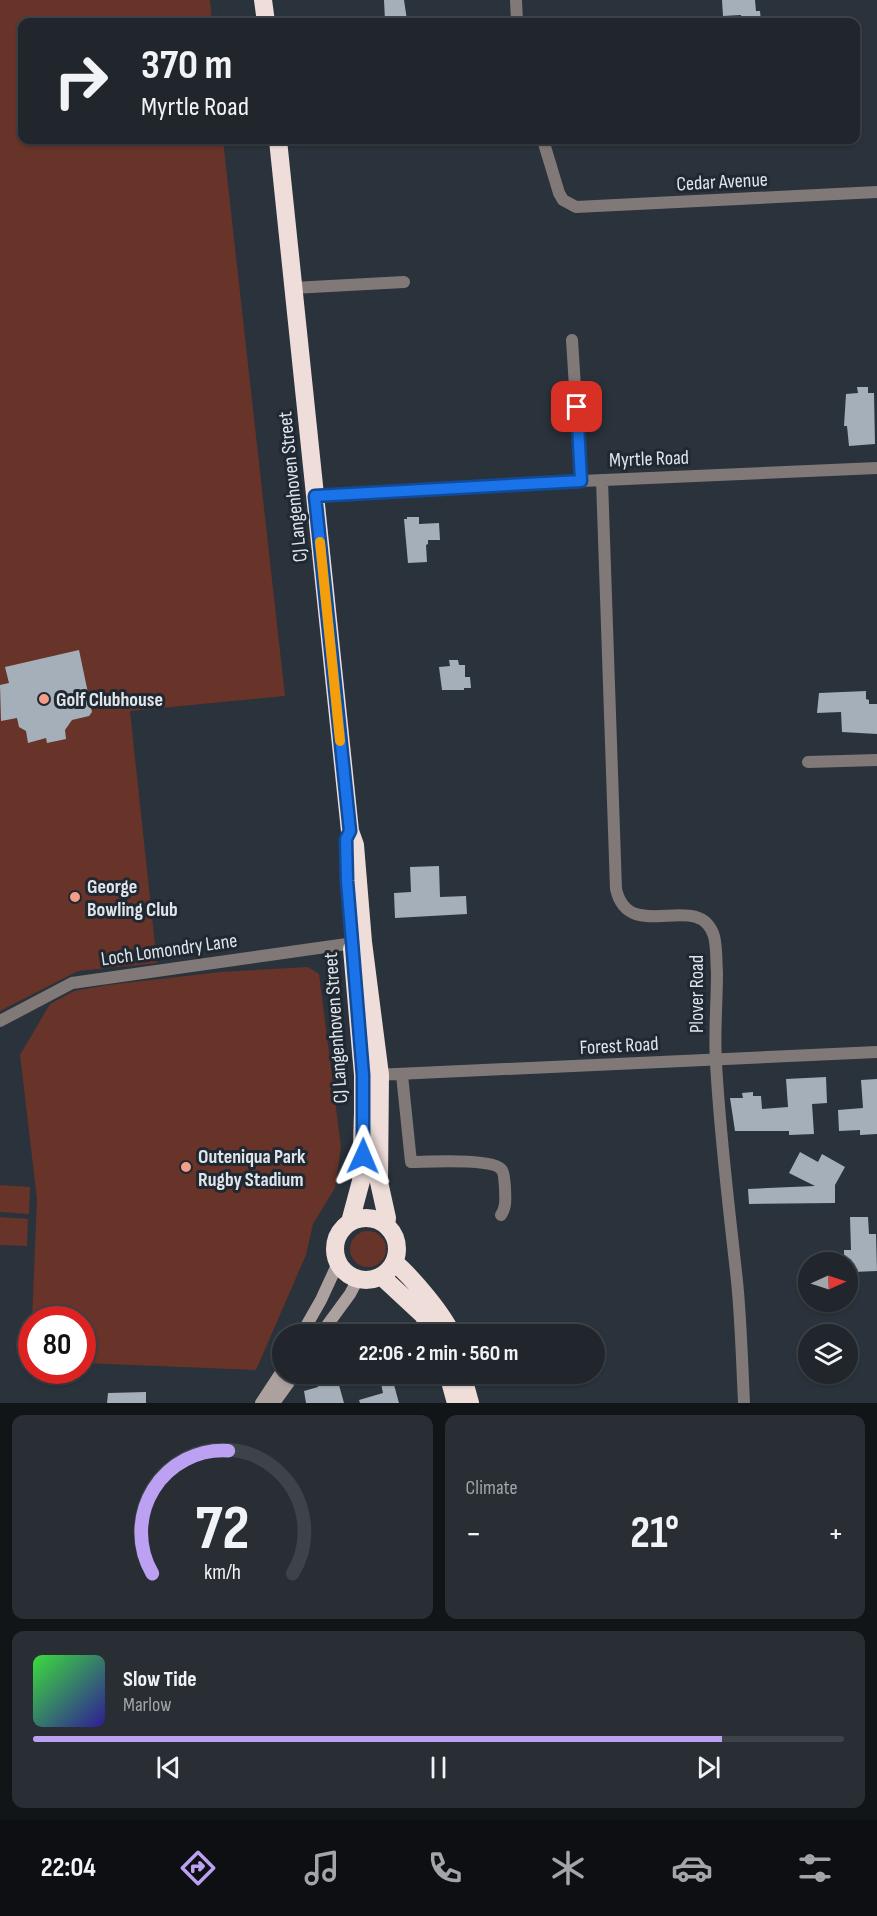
<!DOCTYPE html>
<meta charset="utf-8">
<style>
:root{--surface:#20262c;--page:#282e34;--text:#f1f3f6;--muted:#a2a5a9;--line:#3d4348;--accent:#bca0f2}
body{margin:0;font-family:"Sofia Sans Condensed",sans-serif;background:var(--page);color:var(--text);height:100vh;display:flex;flex-direction:column;font-size:22px;white-space:nowrap}
*{box-sizing:border-box;margin:0}
p{font-size:20px;color:var(--muted)}
.icon{flex:none;width:33px;height:33px;fill:none;stroke:currentColor;stroke-width:2;stroke-linecap:round;stroke-linejoin:round}
.map{position:relative;height:1403px;overflow:hidden}
.side{display:flex;flex-direction:column;gap:12px;padding:12px;background:#121518;flex:1}
.side>*{flex:none}
.guide{position:absolute;left:18px;top:18px;width:842px;height:126px;border-radius:12px;box-shadow:0 2px 4px #0004,0 0 0 2px var(--line);background:#20262c;color:var(--text);overflow:hidden}
.needle{width:39px;rotate:87deg}
.fabs{position:absolute;left:798px;top:1252px;display:grid;gap:12px}
.fabs a{display:grid;place-items:center;width:60px;height:60px;border-radius:50%;background:var(--surface);box-shadow:0 2px 4px #0004,0 0 0 2px var(--line);font-size:30px}
.speed{position:absolute;left:18px;top:1306px;display:flex;gap:12px;font-size:30px;font-weight:700;text-align:center}
.speed>*{display:grid;place-content:center;width:78px;height:78px;border-radius:50%;background:var(--surface);box-shadow:0 2px 4px #0004,0 0 0 2px var(--line);line-height:1}
.speed .limit{border:9px solid #d22;background:#fff;color:#111}
.pin{position:absolute;display:grid;place-items:center;width:51px;height:51px;color:#fff;margin:-26px;border-radius:12px;box-shadow:0 3px 9px #0006}
.me{position:absolute;width:66px;margin:-33px;rotate:1deg;stroke-linejoin:round;filter:drop-shadow(0 0 4px #0008)}
.turn{display:flex;align-items:center;gap:21px;height:126px;padding:0 24px;font-size:27px}
.turn .icon{width:78px;height:78px;stroke-width:2.5}
.turn b{display:block;font-size:42px;line-height:51px}
.big{font-size:45px;font-weight:700;line-height:1.1}
.side .tile{flex:1;display:flex;flex-direction:column;justify-content:center;gap:9px;min-width:0;padding:0 21px;border-radius:12px;background:var(--page)}
.side .dial{align-items:center;gap:0}
.dial svg{height:156px;overflow:visible;fill:none;stroke:var(--line);stroke-width:7;stroke-linecap:round;text-anchor:middle}
.dial text{fill:var(--text);stroke:none}
.song{display:flex;align-items:center;gap:18px}
.cover{width:72px;height:72px;border-radius:9px;background:linear-gradient(135deg,hsl(120 70% 55%),hsl(250 70% 35%))}
.played{height:6px;border-radius:3px;background:linear-gradient(90deg,var(--accent) 85%,var(--line) 85%)}
.keys{display:flex;justify-content:space-around;direction:ltr}
.heat{display:flex;justify-content:space-between;align-items:center;font-size:33px;direction:ltr}
.side .tiles{flex:1;display:grid;gap:12px;grid-template-columns:1fr 1fr}
.tile:last-child{grid-column:span 2}
.trip{position:absolute;left:272px;top:1324px;width:333px;height:60px;border-radius:30px;background:var(--surface);box-shadow:0 2px 4px #0004,0 0 0 2px var(--line);font-weight:700;line-height:60px;text-align:center}
.menu{display:flex;height:96px;justify-content:space-around;align-items:center;background:#0d0f12;color:var(--muted)}
.menu .icon{width:42px;height:42px}
.menu .selected{color:var(--accent)}
.menu b{font-size:27px;color:var(--text)}
.map>svg:first-child{display:block}
</style>
<div class="map">
<svg width="877" height="1403" viewBox="0 0 877 1403">
<rect width="100%" height="100%" fill="#2a323b"/>
<path fill="#683328" d="M0,0H210L212,22H22V140H223L285,696L130,711L157,963L78,971L0,1011Z
M308,967L319,974L341,1147L335,1188L313,1224L306,1255L256,1370L83,1363L82,1320H32L37,1199L20,1055L50,1004L74,991L108,985L221,972Z
M0,1185L30,1187L29,1214L0,1212Z
M0,1217L28,1219L27,1246L0,1245Z
M350 1249a18 18 0 1 1 36 0a18 18 0 1 1-36 0Z"/>
<path fill="#a5afba" d="M384,0H404L407,20L385,21Z
M722,0H755L756,11H760L761,22H742L741,15L723,16Z
M857,387H868V393H874L875,444L849,446L847,426H844L846,394L858,393Z
M407,517H419V524L439,523L440,540H428V544L426,545L427,562L408,563L404,519H407Z
M79,650L92,712L89,716L72,720L65,730L66,739L47,743L46,738L28,743L26,731L19,727L17,718L1,721L0,685L9,683L5,667Z
M449,660H458L459,665H465V677H470L471,688H464V690H442L439,667L450,666Z
M866,691V699L869,700V704H877V734L842,732L841,712L817,713L819,693Z
M439,866L440,897L466,896L467,914L395,918L394,893L411,892L410,867Z
M826,1077L827,1103L812,1104L814,1134L789,1135V1131H735L730,1098H743L742,1093L753,1092V1096H761L762,1109L788,1107L786,1079Z
M877,1079V1134L860,1135V1130L839,1131L838,1110L863,1108L861,1080Z
M800,1152L818,1162L822,1154L845,1167L835,1185V1203L749,1204L748,1189L815,1186L789,1173Z
M850,1217H868L869,1234H876L877,1271L853,1272L852,1261H844V1250H851Z
M315,1374H327L328,1380L337,1378L344,1403H306L304,1391L318,1387Z
M379,1374H391L399,1403H360L359,1400L383,1393Z
M146,1392V1403H107L108,1393Z"/>
<g fill="none" stroke-linecap="round" stroke-linejoin="round">
<path stroke="#807977" stroke-width="12" d="M516,0L517,22
M543,140L559,193L563,200L576,207L877,192
M293,288L404,282
M572,340L581,481
M602,480L616,889C629,946 699,888 714,936C717,948 716,961 717,972C717,1003 714,1033 716,1063C720,1136 729,1208 737,1281C741,1321 742,1362 744,1403
M315,496L581,481L877,468
M808,762L877,760
M0,1021L72,983L361,942
M375,1075L877,1052
M402,1075L411,1162C427,1162 491,1158 501,1169C505,1173 504,1181 505,1187C505,1197 507,1206 501,1215"/>
<path stroke="#aca19f" stroke-width="12" d="M301,1335L321,1300L338,1263
M320,1335L350,1294L358,1279
M261,1403L282,1371
M274,1403L295,1374"/>
<path stroke="#eeddd9" stroke-width="18" d="M263,0L266,22
M278,140L350,831L355,845L363,942L380,1075L379,1182L387,1218L386,1225
M335 1249a31 31 0 1 1 62 0a31 31 0 1 1-62 0Z
M350,1222L361,1181L363,1112V1075L352,949
M394,1262C411,1276 444,1315 452,1335
M381,1276L423,1315L436,1335
M448,1374L456,1403
M462,1374L470,1403"/>
</g>
<g fill="none" stroke-linecap="round" stroke-linejoin="round">
<defs>
<path id="route" d="M363,1156V1075L347,881L346,839L350,831L315,496L581,481L577,407"/>
</defs>
<use href="#route" stroke="#114b97" stroke-width="15"/>
<use href="#route" stroke="#1a73e8" stroke-width="10"/>
<path stroke="#f59e0b" stroke-width="10" d="M320,542L340,741"/>
</g>
<g fill="#f49e8a" stroke="#202831" stroke-width="2">
<circle cx="44" cy="699" r="6"/>
<circle cx="75" cy="897" r="6"/>
<circle cx="186" cy="1167" r="6"/>
</g>
<g text-anchor="middle" stroke-width="6" stroke-linejoin="round" paint-order="stroke">
<g font-size="20" fill="#e0e5eb" stroke="#202831">
<text transform="translate(722 181) rotate(-3)" y="7">Cedar Avenue</text>
<text transform="translate(649 458) rotate(-2)" y="7">Myrtle Road</text>
<text transform="translate(292 487) rotate(-96)" y="7">CJ Langenhoven Street</text>
<text transform="translate(169 949) rotate(-8)" y="7">Loch Lomondry Lane</text>
<text transform="translate(696 994) rotate(-90)" y="7">Plover Road</text>
<text transform="translate(335 1028) rotate(-94)" y="7">CJ Langenhoven Street</text>
<text transform="translate(619 1045) rotate(-3)" y="7">Forest Road</text>
</g>
<g font-size="20" font-weight="bold" fill="#e0e5eb" stroke="#202831" text-anchor="start">
<text x="56" y="706">Golf Clubhouse</text>
<text x="87" y="893">George<tspan x="87" dy="23">Bowling Club</tspan></text>
<text x="198" y="1163">Outeniqua Park<tspan x="198" dy="23">Rugby Stadium</tspan></text>
</g>
</g>
</svg>
<div class="fabs">
<a><svg class="needle" viewBox="-14 -14 28 28"><path d="M0-13l5 13h-10z" fill="#e53935"/><path d="M0 13l5-13h-10z" fill="#a2a5a9"/></svg></a>
<a><svg class="icon" aria-label="layers" viewBox="0 0 24 24"><path d="M12 4l9 5-9 5-9-5zM3 14l9 5 9-5"/></svg></a>
</div>
<div class="speed"><div class="limit">80</div></div>
<div class="pin" style="left:577px;top:407px;background:#d93025"><svg class="icon" aria-label="arrive" viewBox="0 0 24 24"><path d="M6 21V4h12l-3 4 3 4H6"/></svg></div>
<svg class="me" style="left:363px;top:1156px" viewBox="-20 -20 40 40"><path d="M0-17L14 15 0 8-14 15z" fill="#1a73e8" stroke="#fff" stroke-width="4"/></svg>
<div class="trip">22:06 · 2 min · 560 m</div>
<div class="guide">
<div class="turn"><svg class="icon" aria-label="right" viewBox="0 0 24 24"><path d="M7 20v-9h11M14 6l5 5-5 5"/></svg><div><b>370 m</b>Myrtle Road</div></div>
</div>
</div>
<section class="side">
<div class="tiles">
<div class="tile dial"><svg viewBox="0 0 100 80">
<path d="M14 69A42 42 0 1 1 86 69"/>
<path d="M14 69A42 42 0 0 1 53 6" stroke="#bca0f2"/>
<text x="50" y="56" font-size="32" font-weight="700">72</text>
<text x="50" y="72" font-size="11">km/h</text>
</svg></div>
<div class="tile"><p>Climate</p>
<div class="heat"><a>−</a><b class="big">21°</b><a>+</a></div>
</div>
<div class="tile">
<div class="song"><i class="cover"></i><div><b>Slow Tide</b><p>Marlow</p></div></div>
<div class="played"></div>
<div class="keys"><svg class="icon" aria-label="previous" viewBox="0 0 24 24"><path d="M18 5L8 12l10 7zM5 5v14"/></svg><svg class="icon" aria-label="pause" viewBox="0 0 24 24"><path d="M8 5v14M16 5v14"/></svg><svg class="icon" aria-label="next" viewBox="0 0 24 24"><path d="M6 5l10 7-10 7zM19 5v14"/></svg></div>
</div>
</div>
</section>
<nav class="menu">
<b>22:04</b>
<svg class="icon selected" aria-label="directions" viewBox="0 0 24 24"><path d="M12 3l9 9-9 9-9-9zM9 14v-3h6M13 9l2 2-2 2"/></svg>
<svg class="icon" aria-label="music" viewBox="0 0 24 24"><path d="M9 18V5l10-2v13"/><circle cx="6" cy="18" r="3"/><circle cx="16" cy="16" r="3"/></svg>
<svg class="icon" aria-label="phone" viewBox="0 0 24 24"><path d="M5 4h4l2 5-3 2q2 4 5 5l2-3 5 2v4C11 20 4 13 5 4z"/></svg>
<svg class="icon" aria-label="climate" viewBox="0 0 24 24"><path d="M12 3v18M4 7l16 10M4 17L20 7"/></svg>
<svg class="icon" aria-label="car" viewBox="0 0 24 24"><path d="M5 17H2v-5l4-1 3-4h7l3 4 3 1v5h-3M9 17h6M6 11h13"/><circle cx="7" cy="17" r="2"/><circle cx="17" cy="17" r="2"/></svg>
<svg class="icon" aria-label="filters" viewBox="0 0 24 24"><path d="M4 7h16M4 17h16"/><circle cx="9" cy="7" r="2"/><circle cx="15" cy="17" r="2"/></svg>
</nav>
